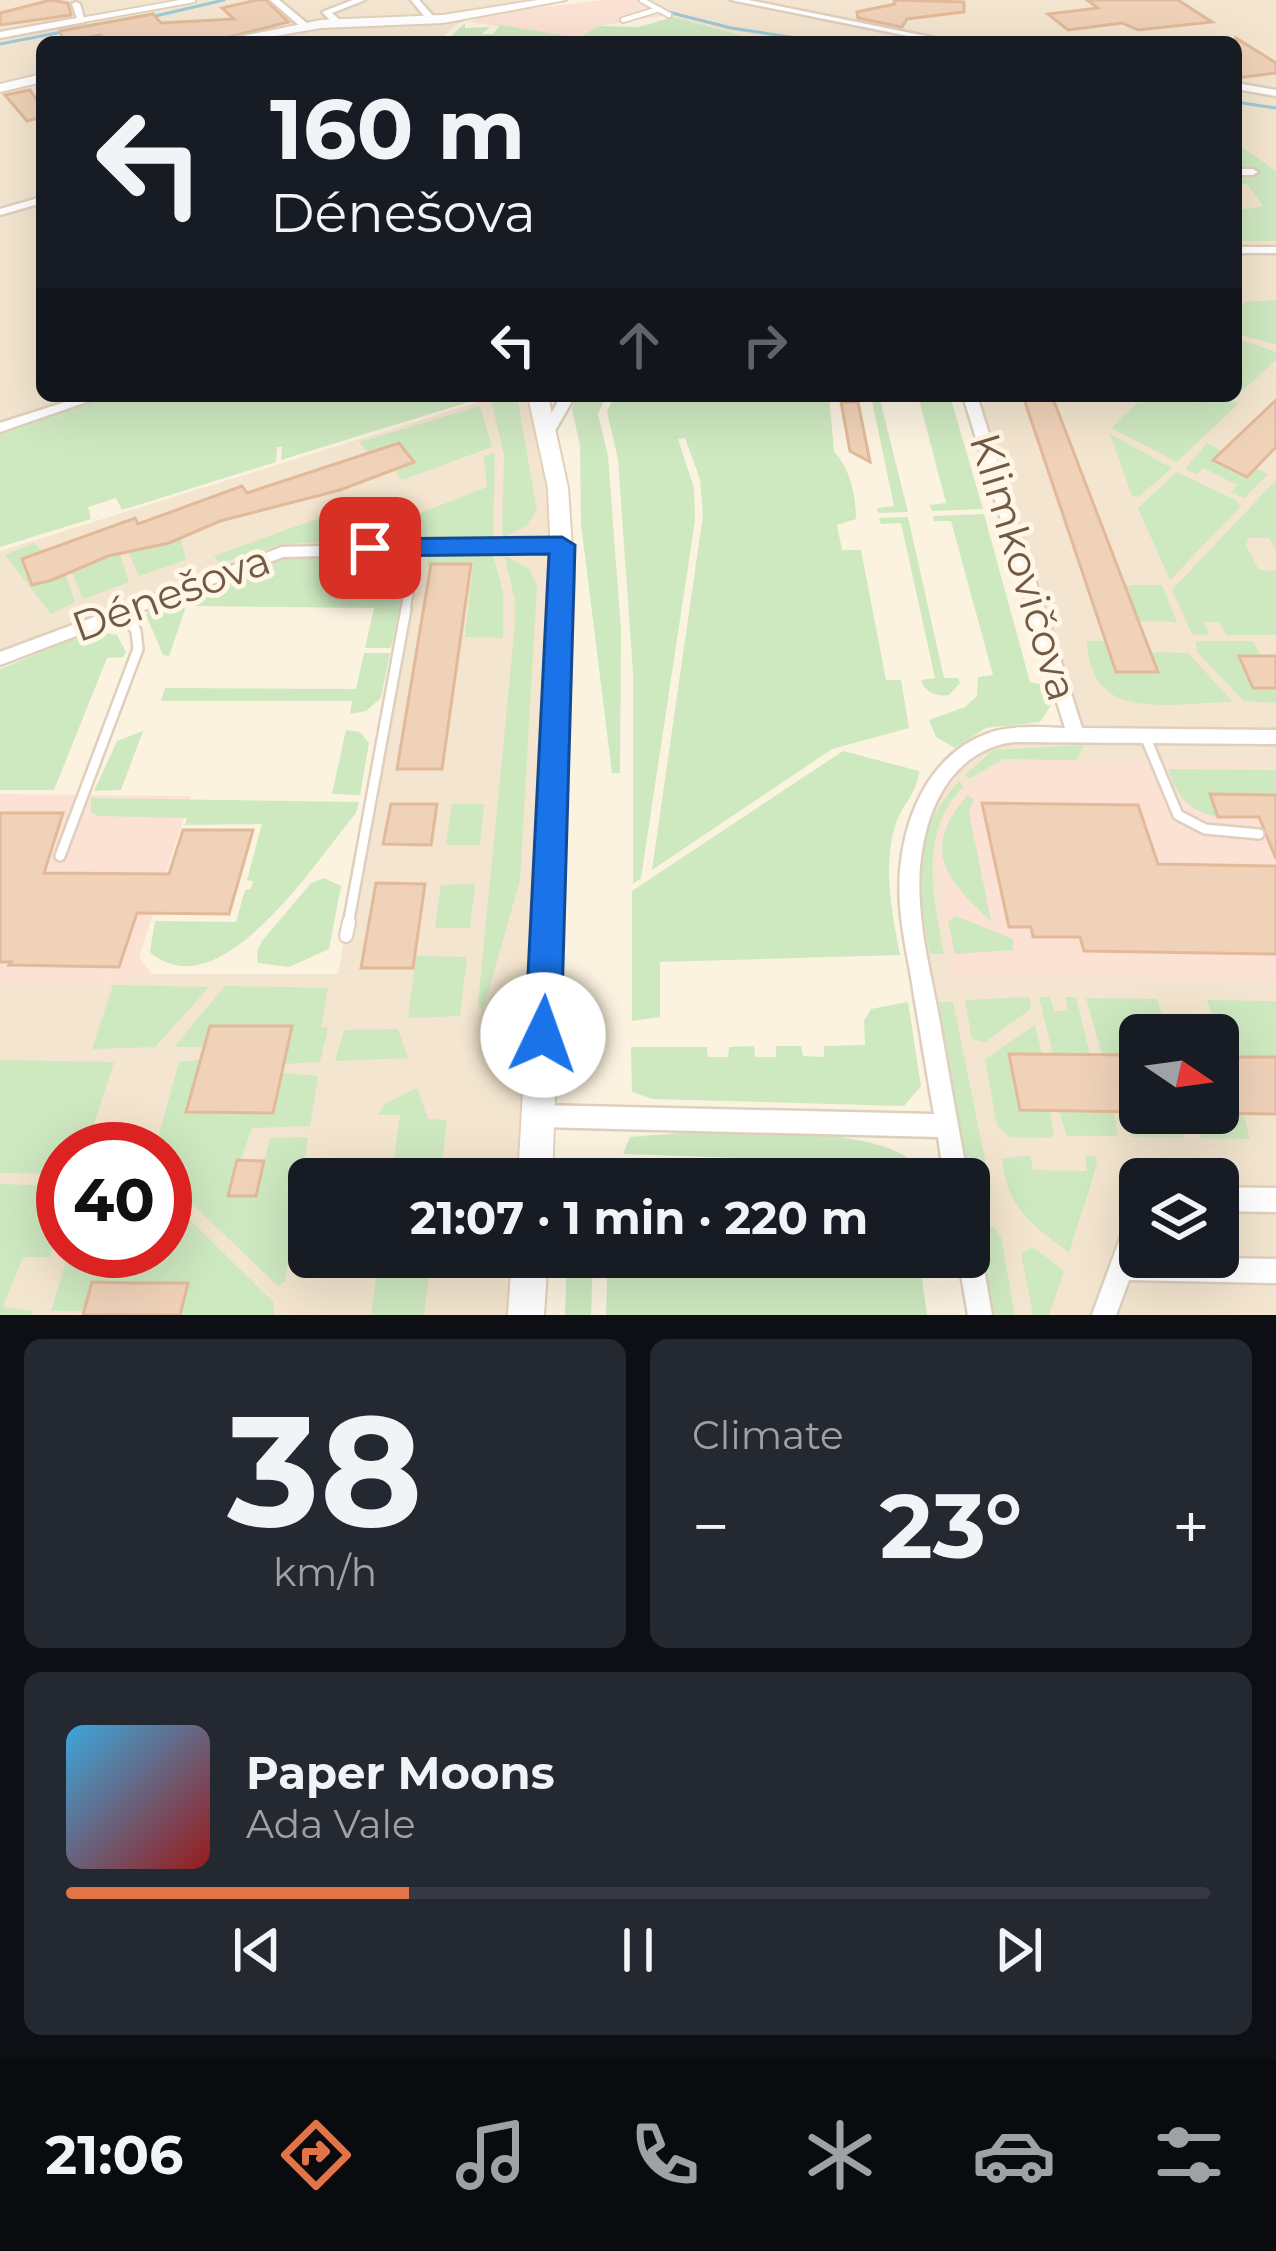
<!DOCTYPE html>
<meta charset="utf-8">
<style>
:root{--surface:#171b24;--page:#242831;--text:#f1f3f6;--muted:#9ea1a6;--line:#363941;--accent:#e37447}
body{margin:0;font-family:Montserrat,sans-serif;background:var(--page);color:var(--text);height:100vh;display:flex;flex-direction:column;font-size:45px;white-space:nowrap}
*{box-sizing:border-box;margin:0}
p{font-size:39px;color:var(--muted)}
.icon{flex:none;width:66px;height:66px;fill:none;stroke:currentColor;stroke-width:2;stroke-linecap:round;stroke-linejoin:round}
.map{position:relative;height:1315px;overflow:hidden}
.side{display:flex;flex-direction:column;gap:24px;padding:24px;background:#0d0f14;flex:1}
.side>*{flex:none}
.banner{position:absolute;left:36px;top:36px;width:1206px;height:366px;border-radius:18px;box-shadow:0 12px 48px #0002;background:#171b24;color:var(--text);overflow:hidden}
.needle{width:78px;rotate:103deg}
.buttons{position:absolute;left:1119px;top:1014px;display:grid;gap:24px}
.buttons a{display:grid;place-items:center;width:120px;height:120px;border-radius:18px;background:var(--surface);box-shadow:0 12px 48px #0002;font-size:60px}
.speed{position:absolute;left:36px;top:1122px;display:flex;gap:24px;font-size:60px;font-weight:700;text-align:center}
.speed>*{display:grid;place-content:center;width:156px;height:156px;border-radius:50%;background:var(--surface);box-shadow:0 12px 48px #0002;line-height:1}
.speed .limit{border:18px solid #d22;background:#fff;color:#111}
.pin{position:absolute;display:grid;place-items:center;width:102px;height:102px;color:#fff;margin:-51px;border-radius:24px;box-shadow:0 6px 18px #0006}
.me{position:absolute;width:132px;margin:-66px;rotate:3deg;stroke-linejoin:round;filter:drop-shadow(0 0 9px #0008)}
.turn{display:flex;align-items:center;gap:42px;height:252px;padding:0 36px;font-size:54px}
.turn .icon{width:156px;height:156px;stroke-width:2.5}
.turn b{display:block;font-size:84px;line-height:102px}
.lanes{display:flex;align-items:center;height:114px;padding:0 36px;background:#0003;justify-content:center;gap:60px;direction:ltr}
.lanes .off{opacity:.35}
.big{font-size:90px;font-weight:700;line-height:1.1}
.side .card{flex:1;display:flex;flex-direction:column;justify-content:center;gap:18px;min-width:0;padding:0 42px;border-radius:18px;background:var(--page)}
.side .dial{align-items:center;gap:0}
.dial b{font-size:156px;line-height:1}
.song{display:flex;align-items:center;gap:36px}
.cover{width:144px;height:144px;border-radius:18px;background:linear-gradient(135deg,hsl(200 70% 55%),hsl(0 70% 35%))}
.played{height:12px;border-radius:6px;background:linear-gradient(90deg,var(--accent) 30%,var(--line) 30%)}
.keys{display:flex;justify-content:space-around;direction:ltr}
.heat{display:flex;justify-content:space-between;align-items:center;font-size:66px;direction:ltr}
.side .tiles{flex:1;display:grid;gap:24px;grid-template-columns:1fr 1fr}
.card:last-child{grid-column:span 2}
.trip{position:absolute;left:288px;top:1158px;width:702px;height:120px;border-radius:18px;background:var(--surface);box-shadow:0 12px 48px #0002;font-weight:700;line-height:120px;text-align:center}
.dock{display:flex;height:192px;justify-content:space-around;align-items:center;background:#090b0e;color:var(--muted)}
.dock .icon{width:84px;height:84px}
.dock .active{color:var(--accent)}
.dock b{font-size:54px;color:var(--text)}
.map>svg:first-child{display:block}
</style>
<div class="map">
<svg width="1276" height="1315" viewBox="0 0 1276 1315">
<rect width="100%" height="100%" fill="#fbf3e0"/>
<path fill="#f3e5cf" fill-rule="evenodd" d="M0,0H560L473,17L454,26L439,42H42V396H98L0,428Z
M645,0H1276V1315H980L969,1253V1179H956L910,910L921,811L983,742L1075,735L970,396H1236V42H759L663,16ZM1140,1035H1218V1113H1140ZM1140,1179H1218V1257H1140Z
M498,396H538L558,488L535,1179H309V1257H530L526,1315H0V986H100L152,974H338L417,549L294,550L0,659V551ZM63,1149H165V1251H63Z"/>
<path fill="#fce2d4" d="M602,0H645L663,16L598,26L579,38L469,22L495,13Z
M1024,762L1276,765V979L954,977L937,863L942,824L965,790L983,774L1000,765Z
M0,794L191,796L139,958L152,974L100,986H0Z"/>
<path fill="#cee8c0" d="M673,17L765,42H445L465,23V28L490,27L482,34H493L500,25L579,38L598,26L639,27Z
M1236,143L1276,171V241H1236L1238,210L1263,206L1248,185L1236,183V175H1257L1236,165Z
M1276,300V344L1236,334V310L1245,302Z
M1236,338L1276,352V360L1242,391L1236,388Z
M1236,391L1240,393L1232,401L1238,404L1177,462L1111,428L1145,396H1236Z
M110,396H481L482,398L281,460L282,447H277L276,462L122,510L116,498L88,507L91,519L0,547V433Z
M490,396H517L537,510L526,526L502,539L504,455Z
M577,396H606L598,414L608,456L621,630L620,773H612L581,524L580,446L572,409Z
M614,396H829L834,451C849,468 856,493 856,519L837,525L842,550H861L886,680H901L909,728L832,749L652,870L703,515L700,479L685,438L678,439L694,488L695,520L641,878L633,884V672L618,459L607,412Z
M871,396H879L908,512L878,513L877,508L894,506Z
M918,396H950L983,509L932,511L930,505L946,503Z
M480,406L492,447L402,480L394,470L413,462L400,443L369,454L360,442Z
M1110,434L1170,467L1171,469L1138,497L1132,496Z
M1207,443L1222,451L1214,461L1246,476L1255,468L1268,474L1244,498L1231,492L1237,485L1204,468L1197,474L1185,469Z
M495,453L493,541L397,539L385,533V519L402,512L408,518L487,487L484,456Z
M1177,472L1237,501L1240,507L1170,580L1138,508Z
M1276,480V551L1269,538H1248L1246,546L1259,570L1276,571V635H1226L1220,622H1204L1209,635L1192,634L1172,590Z
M366,501L362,526L349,539L281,545L220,563L214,556Z
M984,514L1030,682L1048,686L1051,705L1040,722L986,728L955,748L936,737L929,720L965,707L977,696L978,677L993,675L951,521H934L933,516Z
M908,517L944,678H958L960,683L949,695C937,697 924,692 921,680L935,678L901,523L881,524L879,518Z
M181,539L186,560L139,576L127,549Z
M34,543L42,552L22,560L32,584L66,575L75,602L51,614L5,555Z
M120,554L129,582L83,599L71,570Z
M396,555L407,573L391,648H365L374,608L193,606L185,594L282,559Z
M429,555H493L503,592V638L465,637L473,564L426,567Z
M504,555L529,569L537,585L520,880L483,1010L478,1005L515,625V600Z
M1124,585H1162L1177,622L1139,621Z
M178,596L185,609L169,656L163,655L146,615L150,608Z
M94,630L117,635L126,652L123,657L107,658L54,790H0V669Z
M1087,641H1105L1116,672H1157L1150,652L1188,653L1233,702C1171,702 1090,725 1087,641Z
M1196,641H1253L1261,656L1239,657L1253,688H1276V703L1244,701L1197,652Z
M364,653H390L381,698L366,711L350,714L352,701H161L165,688L356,689Z
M346,730L360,732L369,743L360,795L332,794Z
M143,731L121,790L94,791L117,741Z
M1084,745L1076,760L1003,759L971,778L964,776L993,750Z
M843,751L919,771C918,791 903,804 896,823C882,866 892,912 900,955L660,962V1017L632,1021V891Z
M1168,769L1276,770V795H1250L1259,818L1241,817L1231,794H1211L1218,817C1188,811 1177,796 1168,769Z
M959,781L963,787C918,832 933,897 944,954H930C916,879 906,843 959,781Z
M968,795L974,800L969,812L991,921C946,879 919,850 968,795Z
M91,798L359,802L356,813C317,859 220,1013 150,952L155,921L236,922L245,890L251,889L253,881L247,880L262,824L185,825L187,818L99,816L91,812Z
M452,804H484L480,845H446Z
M324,878L341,886L329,949L289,967L258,963L257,951L262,941L311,883Z
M475,884L470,928H435L441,885Z
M956,916L1013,939V950L955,954L948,921Z
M416,956L467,957L460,1016L408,1018Z
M113,985L209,987L155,1047L92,1049Z
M225,986L328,988L321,1027L328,1028L320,1062L284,1064L291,1026H210L204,1047H174Z
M1029,997L1031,1009L985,1042L972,1039L965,1000Z
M1039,997H1050L1054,1011H1068L1065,997H1076L1090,1055H1053Z
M1086,998L1157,999L1168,1035H1140V1055H1102Z
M1207,1000L1276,1001V1057H1225Z
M908,1002L921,1086L904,1106L652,1099L632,1092L631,1047H707L708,1057H728L729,1047L754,1046L755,1057H776V1046H801L803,1056L824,1057V1046L865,1045L864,1021L871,1009Z
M939,1002H953L991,1189L990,1199L972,1203Z
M1035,1025L1042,1055L1020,1110L1050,1111L1054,1134L1049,1138L1010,1137L997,1126L985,1059Z
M398,1029L408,1058L335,1061L344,1030Z
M0,1060L114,1062L86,1149H63V1174L0,1173Z
M200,1060L187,1112L225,1113L226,1107L273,1113L282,1073L318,1076L310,1126L252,1128L228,1195L256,1196L270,1138L308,1137L285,1281L278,1286L165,1178V1149H155L179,1062Z
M417,1088L428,1119L447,1120L440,1179H391L400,1115H378L385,1104Z
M1059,1111L1114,1112L1118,1136H1067Z
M1123,1112L1181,1113L1185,1138L1132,1137Z
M1190,1113H1243L1250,1139L1200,1138Z
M679,1133C736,1134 876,1124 915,1164L623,1154L630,1137Z
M1030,1155L1033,1170L1087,1171L1085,1156H1096L1097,1164L1069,1253C1030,1222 1009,1212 1002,1159Z
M620,1164L894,1174L913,1179H615Z
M0,1184L63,1186V1216L50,1257H23L3,1307L33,1311L31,1315H0Z
M165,1195L274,1303V1315H180L187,1283H145L143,1290L134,1283L93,1282L84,1311H51L69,1251H165Z
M975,1223L994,1227L1001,1237L1015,1315H991Z
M1033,1247L1064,1271L1049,1315H1033L1022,1259L1023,1252Z
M379,1257H431L424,1315H371Z
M567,1257H593L591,1315H565Z
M608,1257H919L927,1315H606Z"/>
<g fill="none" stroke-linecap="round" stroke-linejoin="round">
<path stroke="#9cc9d5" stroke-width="3" d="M668,12L731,28L823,42
M151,17L224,0
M0,44L67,31
M1236,102L1276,108"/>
</g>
<path fill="#f0d2b9" stroke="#e2ba9a" stroke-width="3" d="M51,0L68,3L71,15L0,25V13Z
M257,0H266L288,22L210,42H106L101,35L63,41L60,31L153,14L161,23L234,19L222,8Z
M894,0L964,2V12L907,19L902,27L858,18L857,12L895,4Z
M1087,0H1178L1212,22L1138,30L1122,23L1068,30L1048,14L1098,8Z
M1236,38L1276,63V73L1236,78Z
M30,90L42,108V117L27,121L5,95Z
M1023,396H1052L1158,672H1116Z
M1276,400V447L1247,477L1213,460Z
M841,402H858L870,462L850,451Z
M399,443L414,462L340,490L220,521L169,543L108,556L52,580L32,585L22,559L135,518L138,524L242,486L247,493Z
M431,564H471L442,769H397Z
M1239,656H1276V688H1253Z
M1210,794L1276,795V859L1259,817H1218Z
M982,803L1138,805L1158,864L1276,866V954L1084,951L1080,937H1033L1031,927H1009Z
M391,804H437L431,845L383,844Z
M0,813H63L44,873L169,874L183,830H253L229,914L137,913L119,967L9,965L11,962H0Z
M376,883L425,884L413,968H361Z
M210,1026H292L273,1113L186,1112Z
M1009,1054L1140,1055V1112L1020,1110Z
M1218,1057H1276V1114L1218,1113Z
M237,1160L264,1161L256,1196H228Z
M92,1282L135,1283H188L180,1315H83Z"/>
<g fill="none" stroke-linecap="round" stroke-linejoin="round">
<defs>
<path id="lane-far3" d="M642,0L669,15
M82,20L193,0
M623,20L659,9"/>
<path id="lane-far2" d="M405,612L417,548"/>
<path id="lane-far1" d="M1145,736L1178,815L1205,829L1259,834
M60,856L138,649L136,631L122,609
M348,925L406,609"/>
<path id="lane" d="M346,936L349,922"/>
<path id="street" d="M270,0H279L308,24V28H302Z
M353,0H365L332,13L341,21V25H335L322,12Z
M411,0H419L435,18V22H429Z
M731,0H748L955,42H938Z
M76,2L80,4L85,22L0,38V32L77,18L72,4Z
M1236,83L1276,90V96L1236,89Z
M1236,169H1253L1258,172L1253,175H1236Z
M42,197V203L0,215V209Z
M1236,247H1276V253H1236Z
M84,396H104L0,432V423Z
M561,396H575L552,436H542L540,433Z
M963,396H977L1082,728L1276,730V744L1013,742C938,753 915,837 920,903C922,943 933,983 940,1023C949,1075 958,1127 968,1179H944L938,1137L539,1127L531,1124L528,1116L531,1108L539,1105L934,1114C927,1075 921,1036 914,996C910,966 902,936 900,905C895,837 921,755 992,732C1015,725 1041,727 1065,728Z
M562,540L570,545L562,550L283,557L0,665V652L282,547Z
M1218,1187L1276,1188V1212L1218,1211Z
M1140,1202V1248L1137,1256L1276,1259V1283L1129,1280L1116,1315H1092L1132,1206Z
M969,1240L978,1243L981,1252L992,1315H968L958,1257H969Z"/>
<path id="secondary" d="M538,0H566L443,23L321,28L241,42H214L321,20L443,15Z
M42,74V82L0,92V84Z
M528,396H548L568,488L574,579L552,1179H518L552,579L548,488Z
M512,1257H548L544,1315H508Z"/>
</defs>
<use href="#lane-far3" stroke="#dfcfbd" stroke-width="8"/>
<use href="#lane-far2" stroke="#dfcfbd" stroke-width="12"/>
<use href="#lane-far1" stroke="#dfcfbd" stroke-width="14"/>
<use href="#lane" stroke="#dfcfbd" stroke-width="16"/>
<use href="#street" stroke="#dfcfbd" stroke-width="5"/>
<use href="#secondary" stroke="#e4d1bb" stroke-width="4"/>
<use href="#lane-far3" stroke="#fff" stroke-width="4.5"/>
<use href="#lane-far2" stroke="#fff" stroke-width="8"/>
<use href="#lane-far1" stroke="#fff" stroke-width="9"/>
<use href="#lane" stroke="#fff" stroke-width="12"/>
<use href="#street" fill="#fff" fill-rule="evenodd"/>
<use href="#secondary" fill="#fff" fill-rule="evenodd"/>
</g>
<path fill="#1a73e8" stroke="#114b97" stroke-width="3" d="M562,537L575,545L561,1035L555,1047L543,1052L531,1047L525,1035L549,554L370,556L358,548L370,539Z"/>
<g text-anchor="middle" stroke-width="10" stroke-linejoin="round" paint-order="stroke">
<g font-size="42" fill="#715948" stroke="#fff6e6">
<text transform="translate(1024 567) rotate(73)" y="15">Klimkovičova</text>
<text transform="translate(171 593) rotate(-20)" y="15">Dénešova</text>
</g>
</g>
</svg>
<div class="buttons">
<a><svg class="needle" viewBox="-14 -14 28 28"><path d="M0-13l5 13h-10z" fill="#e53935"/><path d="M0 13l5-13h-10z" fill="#9ea1a6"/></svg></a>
<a><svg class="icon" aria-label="layers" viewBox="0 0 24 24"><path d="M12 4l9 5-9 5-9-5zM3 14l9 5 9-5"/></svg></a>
</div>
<div class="speed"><div class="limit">40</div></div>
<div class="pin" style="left:370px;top:548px;background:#d93025"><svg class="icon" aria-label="arrive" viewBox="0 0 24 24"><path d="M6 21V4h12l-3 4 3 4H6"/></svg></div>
<svg class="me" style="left:543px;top:1035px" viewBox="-20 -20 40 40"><circle r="19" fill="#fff"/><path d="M0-13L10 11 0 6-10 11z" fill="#1a73e8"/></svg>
<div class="trip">21:07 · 1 min · 220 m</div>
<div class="banner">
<div class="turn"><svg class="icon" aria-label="left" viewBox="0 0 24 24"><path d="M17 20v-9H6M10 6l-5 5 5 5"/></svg><div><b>160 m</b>Dénešova</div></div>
<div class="lanes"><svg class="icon" aria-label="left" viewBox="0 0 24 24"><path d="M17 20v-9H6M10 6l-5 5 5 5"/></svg><svg class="icon off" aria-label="ahead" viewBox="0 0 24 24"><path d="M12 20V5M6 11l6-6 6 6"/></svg><svg class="icon off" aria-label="right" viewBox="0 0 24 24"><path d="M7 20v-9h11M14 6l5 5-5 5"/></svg></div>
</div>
</div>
<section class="side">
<div class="tiles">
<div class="card dial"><b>38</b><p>km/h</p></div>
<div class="card"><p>Climate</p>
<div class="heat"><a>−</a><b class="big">23°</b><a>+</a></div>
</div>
<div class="card">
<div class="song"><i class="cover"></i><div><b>Paper Moons</b><p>Ada Vale</p></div></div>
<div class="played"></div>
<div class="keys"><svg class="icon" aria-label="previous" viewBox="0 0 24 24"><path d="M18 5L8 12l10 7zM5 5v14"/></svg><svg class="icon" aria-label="pause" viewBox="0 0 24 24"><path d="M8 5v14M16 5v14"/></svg><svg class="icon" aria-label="next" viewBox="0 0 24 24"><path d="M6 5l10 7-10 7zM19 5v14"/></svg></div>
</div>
</div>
</section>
<nav class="dock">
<b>21:06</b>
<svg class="icon active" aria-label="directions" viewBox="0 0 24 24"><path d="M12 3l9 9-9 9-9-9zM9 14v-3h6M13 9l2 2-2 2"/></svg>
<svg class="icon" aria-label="music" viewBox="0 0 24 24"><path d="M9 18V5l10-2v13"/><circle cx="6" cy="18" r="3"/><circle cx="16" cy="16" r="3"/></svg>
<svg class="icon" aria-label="phone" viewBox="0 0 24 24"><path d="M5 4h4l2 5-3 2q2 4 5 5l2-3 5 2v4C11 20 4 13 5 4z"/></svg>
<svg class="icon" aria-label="climate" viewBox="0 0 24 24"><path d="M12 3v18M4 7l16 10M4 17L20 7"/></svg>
<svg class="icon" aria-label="car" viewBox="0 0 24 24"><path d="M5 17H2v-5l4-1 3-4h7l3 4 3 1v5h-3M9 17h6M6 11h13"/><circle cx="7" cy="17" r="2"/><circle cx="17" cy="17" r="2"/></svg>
<svg class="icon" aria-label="filters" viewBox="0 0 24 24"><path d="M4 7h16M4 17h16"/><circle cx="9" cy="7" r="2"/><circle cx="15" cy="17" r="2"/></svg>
</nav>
